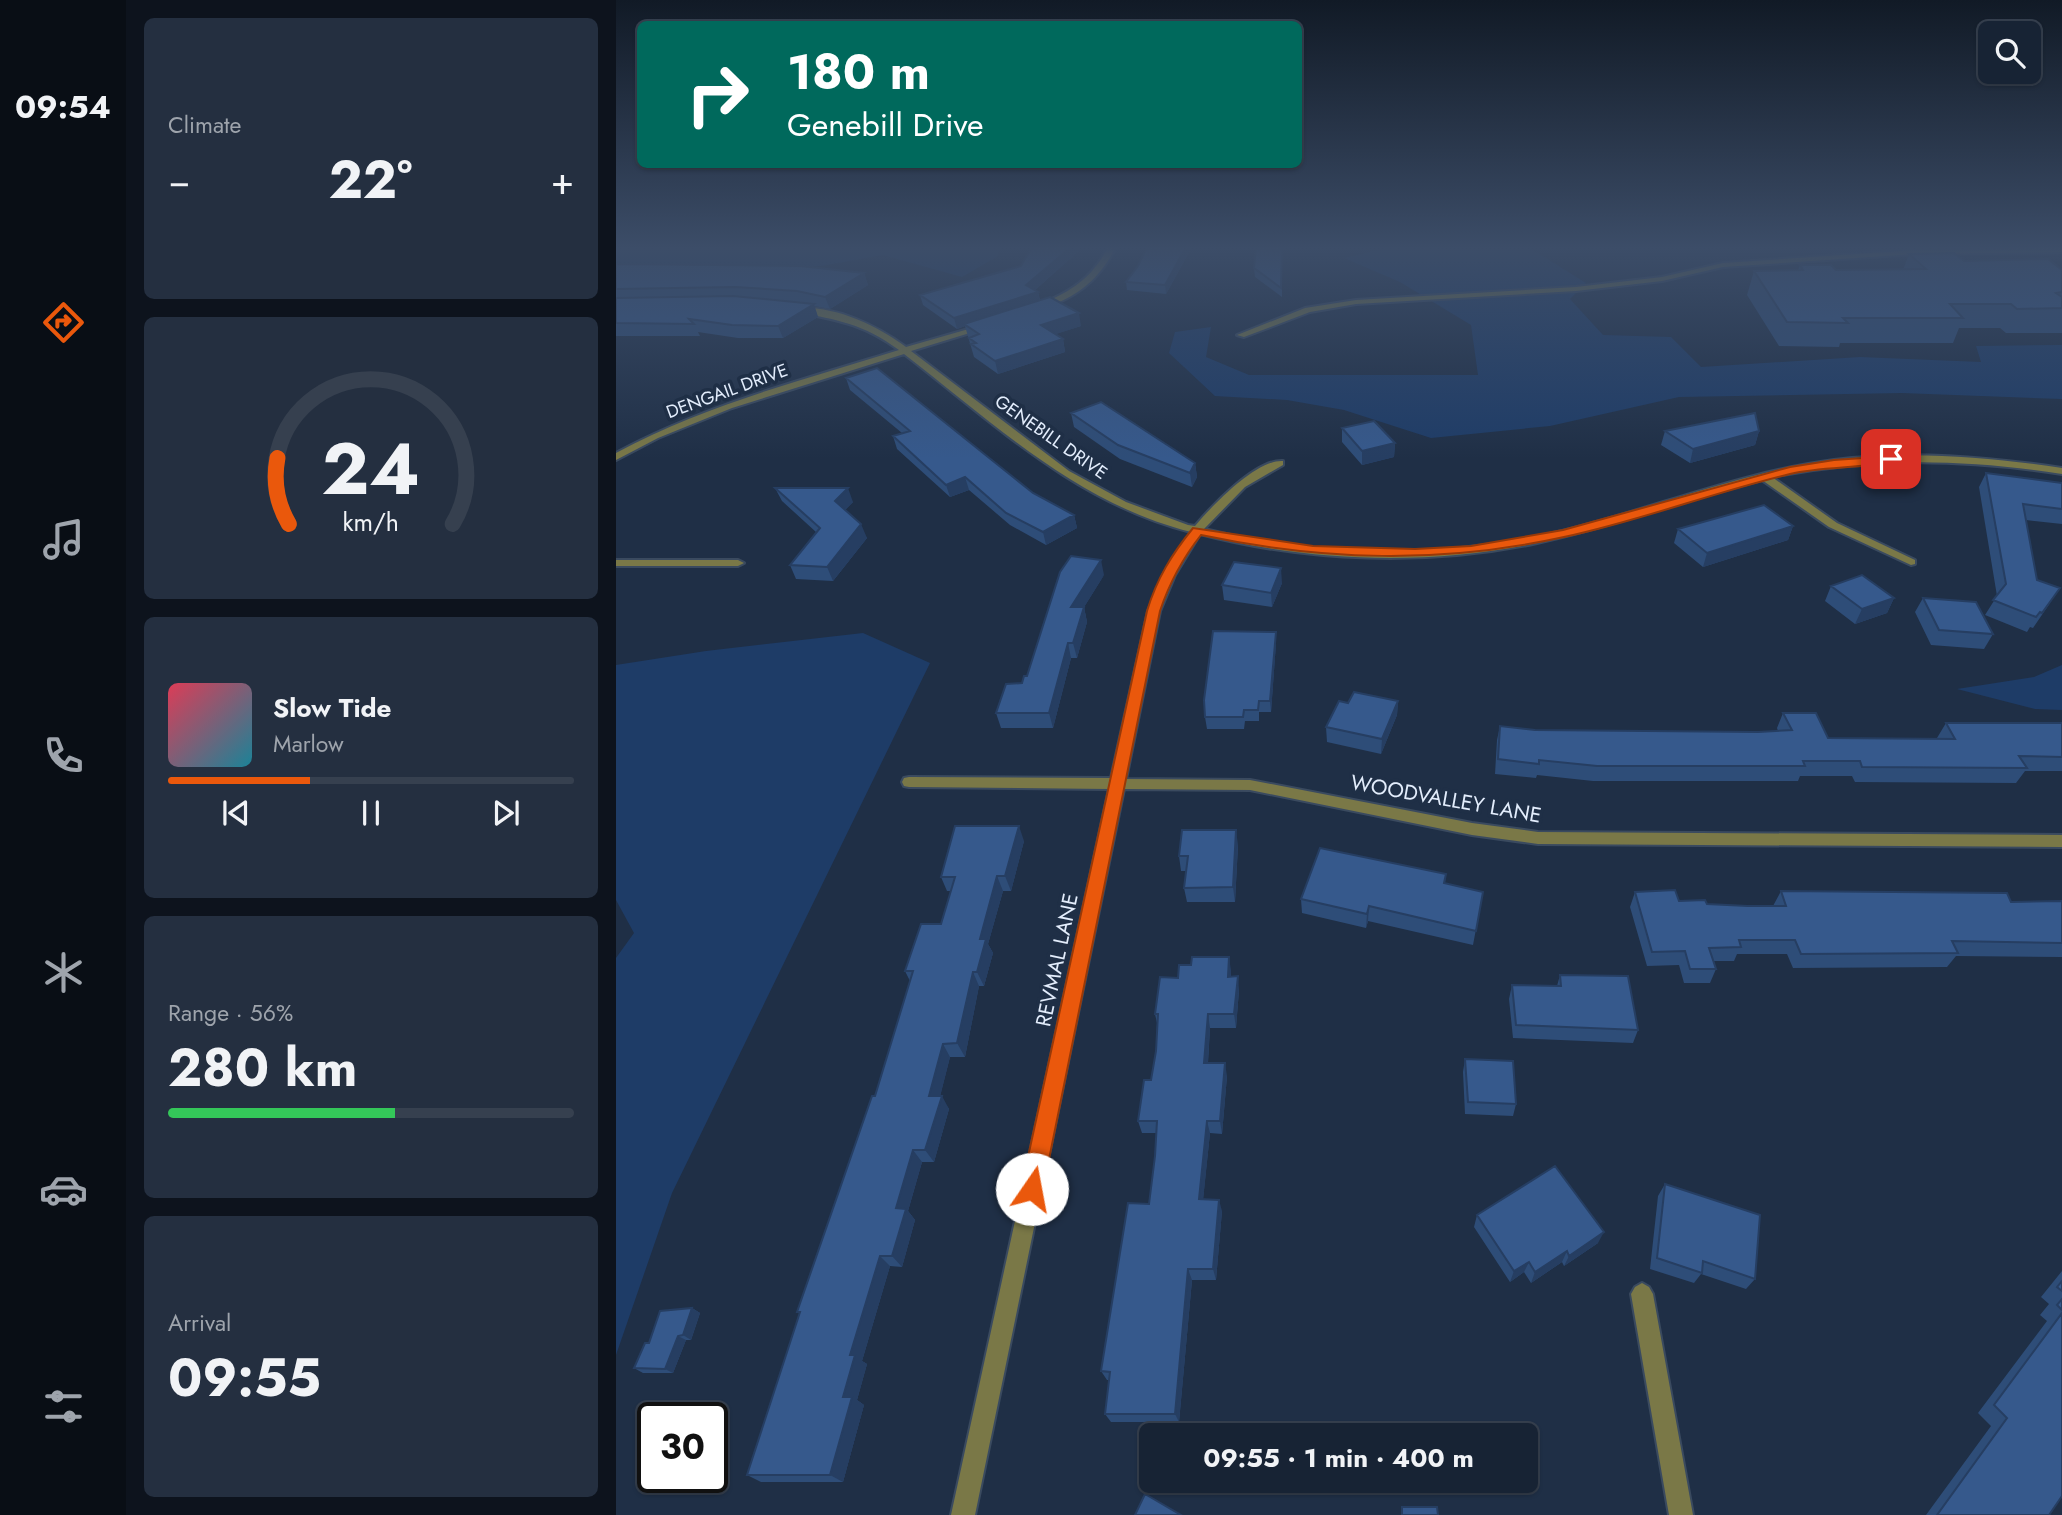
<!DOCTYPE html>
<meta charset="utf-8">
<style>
:root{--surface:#172334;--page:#242f40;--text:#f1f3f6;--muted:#9ea4ac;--line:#36404f;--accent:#ea580c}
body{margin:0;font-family:Jost,sans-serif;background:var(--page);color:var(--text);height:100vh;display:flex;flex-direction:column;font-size:26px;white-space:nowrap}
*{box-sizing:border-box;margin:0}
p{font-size:23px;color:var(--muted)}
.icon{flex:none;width:38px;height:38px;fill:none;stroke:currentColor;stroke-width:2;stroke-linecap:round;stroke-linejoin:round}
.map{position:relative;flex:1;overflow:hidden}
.side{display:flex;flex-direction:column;gap:18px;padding:18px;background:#0d131d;width:490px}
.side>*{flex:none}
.hud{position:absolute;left:21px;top:21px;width:665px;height:147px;border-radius:10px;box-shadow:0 2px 5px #0004,0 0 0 2px var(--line);background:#00695c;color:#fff;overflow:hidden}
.tools{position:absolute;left:1362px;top:21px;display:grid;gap:14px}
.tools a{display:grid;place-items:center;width:63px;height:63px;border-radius:10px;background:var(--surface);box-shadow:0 2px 5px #0004,0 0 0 2px var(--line);font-size:35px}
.speed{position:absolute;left:21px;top:1402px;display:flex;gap:14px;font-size:35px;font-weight:700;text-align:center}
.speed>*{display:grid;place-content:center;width:91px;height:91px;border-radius:50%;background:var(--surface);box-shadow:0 2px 5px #0004,0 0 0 2px var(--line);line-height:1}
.speed .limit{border:4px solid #111;border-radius:10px;background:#fff;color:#111}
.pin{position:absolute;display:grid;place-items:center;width:60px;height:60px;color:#fff;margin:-30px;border-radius:14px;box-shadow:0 4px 10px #0006}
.me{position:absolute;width:77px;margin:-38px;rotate:12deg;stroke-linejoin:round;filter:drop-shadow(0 0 5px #0008)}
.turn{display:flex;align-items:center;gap:24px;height:147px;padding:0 35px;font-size:32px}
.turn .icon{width:91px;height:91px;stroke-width:2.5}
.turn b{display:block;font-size:49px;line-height:60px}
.big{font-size:52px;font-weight:700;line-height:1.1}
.side .widget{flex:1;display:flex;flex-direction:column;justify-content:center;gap:10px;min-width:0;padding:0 24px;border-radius:10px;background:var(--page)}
.side .dial{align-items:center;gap:0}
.dial svg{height:182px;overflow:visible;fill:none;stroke:var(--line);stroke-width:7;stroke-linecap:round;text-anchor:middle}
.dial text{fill:var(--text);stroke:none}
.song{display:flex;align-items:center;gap:21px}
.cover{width:84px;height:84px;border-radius:10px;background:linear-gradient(135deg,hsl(350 70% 55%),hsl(190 70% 35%))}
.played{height:7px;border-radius:4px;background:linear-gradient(90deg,var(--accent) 35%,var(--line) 35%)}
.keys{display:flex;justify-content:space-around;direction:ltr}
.heat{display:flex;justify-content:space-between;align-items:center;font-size:38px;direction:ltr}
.charge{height:10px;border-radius:5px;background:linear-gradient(90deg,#34c759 56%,var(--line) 0)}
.trip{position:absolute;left:523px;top:1423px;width:399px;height:70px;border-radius:10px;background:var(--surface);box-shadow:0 2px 5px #0004,0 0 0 2px var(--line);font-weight:700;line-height:70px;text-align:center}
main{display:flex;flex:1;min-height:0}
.tabs{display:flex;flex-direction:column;width:126px;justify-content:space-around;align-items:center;background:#090e15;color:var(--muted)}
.tabs .icon{width:49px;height:49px}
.tabs .on{color:var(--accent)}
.tabs b{font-size:32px;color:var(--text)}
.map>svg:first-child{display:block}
</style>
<main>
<nav class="tabs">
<b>09:54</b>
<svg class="icon on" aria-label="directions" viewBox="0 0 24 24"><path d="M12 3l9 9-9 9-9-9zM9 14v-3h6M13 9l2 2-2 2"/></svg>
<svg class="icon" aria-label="music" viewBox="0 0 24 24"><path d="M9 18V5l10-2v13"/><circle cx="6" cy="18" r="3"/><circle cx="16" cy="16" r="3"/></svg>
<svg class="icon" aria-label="phone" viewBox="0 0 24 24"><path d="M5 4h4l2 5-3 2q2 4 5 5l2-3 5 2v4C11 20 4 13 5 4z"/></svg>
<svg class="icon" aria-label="climate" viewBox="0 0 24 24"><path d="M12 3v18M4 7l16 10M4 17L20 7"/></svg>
<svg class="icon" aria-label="car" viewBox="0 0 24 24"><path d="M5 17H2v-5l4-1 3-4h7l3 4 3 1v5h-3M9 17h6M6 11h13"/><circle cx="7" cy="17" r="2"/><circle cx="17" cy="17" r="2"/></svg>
<svg class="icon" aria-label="filters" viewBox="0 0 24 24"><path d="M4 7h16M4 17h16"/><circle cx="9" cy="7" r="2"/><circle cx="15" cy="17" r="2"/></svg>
</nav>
<section class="side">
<div class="widget"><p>Climate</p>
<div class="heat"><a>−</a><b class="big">22°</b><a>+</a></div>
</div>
<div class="widget dial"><svg viewBox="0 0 100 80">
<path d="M14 69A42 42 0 1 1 86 69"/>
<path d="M14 69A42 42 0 0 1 9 40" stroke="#ea580c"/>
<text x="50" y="56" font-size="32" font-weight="700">24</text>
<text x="50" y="72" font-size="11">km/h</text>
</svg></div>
<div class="widget">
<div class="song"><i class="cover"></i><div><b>Slow Tide</b><p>Marlow</p></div></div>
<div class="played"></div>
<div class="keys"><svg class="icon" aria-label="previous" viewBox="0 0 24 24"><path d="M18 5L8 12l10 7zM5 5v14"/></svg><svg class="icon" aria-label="pause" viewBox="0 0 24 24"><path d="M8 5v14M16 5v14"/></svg><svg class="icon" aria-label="next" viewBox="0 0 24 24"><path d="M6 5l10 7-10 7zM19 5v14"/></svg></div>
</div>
<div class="widget"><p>Range · 56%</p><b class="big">280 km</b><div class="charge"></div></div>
<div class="widget"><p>Arrival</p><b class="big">09:55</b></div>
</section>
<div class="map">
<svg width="1446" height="1515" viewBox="0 0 1446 1515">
<rect width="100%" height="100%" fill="#1f2f46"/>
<path fill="#1e3c67" d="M0,247H384L382,256L346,277L267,255L205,266L105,272L0,267Z
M774,247L917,250L970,283L954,299L987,335L1055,337L1085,367L1244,357L1365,362L1360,346L1446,345V399L1286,393L1063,397L934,426L815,438L728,410L671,400L599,396L553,353L559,332L595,327L590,357L633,375H862L855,325L784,282L728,258Z
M247,633L314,663L56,1193L0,1355V958L18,933L0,900V665L90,651Z
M1446,665V710L1419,709L1341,689L1418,677Z"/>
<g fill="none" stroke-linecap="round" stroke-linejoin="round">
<defs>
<path id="lane" d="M1446,248V252L1299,254L1107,267L1046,281L960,291L740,304L694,312L628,337L621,335L689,308L740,300L960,287L1046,277L1107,263L1299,250Z
M1026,1283L1033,1287L1037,1294L1077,1515H1053L1015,1294L1019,1287Z"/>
<path id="street" d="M492,247H500C486,274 469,291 441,303C434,307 428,310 420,310V306C453,293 476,279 492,247Z
M181,308C220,306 260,325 290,347L370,324V328L295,351L453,471L510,502L572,525L579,526C595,507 640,459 667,461V465L629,487L588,529C703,558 831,559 946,531C1037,509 1125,472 1218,460C1294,450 1371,457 1446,468V474C1348,459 1254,457 1156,477L1221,523L1299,560V564L1295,565L1213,527L1146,480C1071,499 997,527 921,543C812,566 692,562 584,534L559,575L544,611L510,779L634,780L856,823L922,832L1446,835V847L922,844L856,835L634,790L508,789L359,1515H335L493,789L293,787L288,786L286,782L288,778L293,777L495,778L532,611L547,575L575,532C460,503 379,424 288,354L116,408L42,438L0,460V453C89,405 187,380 283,350C248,324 222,320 181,312Z
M0,560H122L128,563L122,566H0Z"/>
</defs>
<use href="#lane" stroke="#3a4a5f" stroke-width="4"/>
<use href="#street" stroke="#3a4a5f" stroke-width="4"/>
<use href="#lane" fill="#7a7847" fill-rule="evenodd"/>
<use href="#street" fill="#7a7847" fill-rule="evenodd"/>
</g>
<path fill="#2e4d78" d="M576,247L550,294L511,290L510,282L522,266Z
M666,247V297L639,277L638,268Z
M464,250L419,290L422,292L424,300L465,326L439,334L447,339L449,352L382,374L358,357L349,326L341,329L307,305L304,295Z
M1293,254L1348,261L1446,270V333H1390L1384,328H1343L1337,343H1224L1223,347L1163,346L1131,295L1138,271L1182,270L1184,265L1220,270H1287Z
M0,264L248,273L252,285L214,309L198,306L202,317L167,338H122L82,332L84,336H0Z
M230,378L417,493L458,515L461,528L430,545L394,525L353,490L334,497L281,449L277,436L286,433L234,390Z
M455,413L579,463L581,477L576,487L504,459L458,427Z
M726,428L779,443L778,457L746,465L726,442Z
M1049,431H1143L1139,445L1074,463L1045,445Z
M1370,473L1446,483V524L1410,520L1421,580L1434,603L1417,628L1414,627L1411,632L1369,615L1381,596L1363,487Z
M159,488L237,502L229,510L251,538L217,581L180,579L174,565L200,532L166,501Z
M1177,526L1172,540L1087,567L1058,543L1062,529Z
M488,575L468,607L471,622L461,658H455L437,728H385L380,713L406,683Z
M666,583L656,607L608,600L606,585Z
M1215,586L1278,598L1271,613L1239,624L1209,601Z
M1307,598L1377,634L1368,649L1315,645L1299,612Z
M660,632V643L655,712H643V721H629L628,729H591L589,717Z
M782,701L781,715L765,754L711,742L710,727L732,703Z
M1167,713L1212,738H1321L1330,723H1446V771H1409L1400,783L1239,782L1236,776H1184L1182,781H977L921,775L920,778L879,774L881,740L884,726L919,730L1142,732L1162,731L1161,728Z
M408,841L395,891H387L372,944L377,953L368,986H363L349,1057H334L324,1096L333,1109L318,1162H306L292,1211L299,1220L286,1267L274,1266L246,1361L251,1364L241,1400L248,1405L227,1482H145L131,1475L184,1314L181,1312L259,1096L294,981L289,971L325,924L335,891H331L325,877Z
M622,845L619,902H571L568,888L570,871H565L563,856Z
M830,874L829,883L867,892L857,945L752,921L750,928L686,913L685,899Z
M1165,891L1395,902L1446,901V957L1340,956L1331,967L1177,968L1171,954H1121L1118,961H1098L1100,969L1094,983H1068L1063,965L1031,966L1014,907L1019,892L1063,901L1091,904L1132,906H1157Z
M613,957L615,977L623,990L620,1028H594L592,1063L611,1076L606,1134L594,1133L587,1199L606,1211L600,1280H576L563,1422H495L489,1414L493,1380H491L485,1371L533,1204L539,1156L540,1133H526L522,1121L535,1080L540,1051L541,1023L539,1014L562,978L575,965Z
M944,975L1022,1030L1017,1043L897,1038L893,999L896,985L941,986Z
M849,1059L900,1104L897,1116L849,1114L847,1072Z
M1049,1184L1139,1279L1130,1289L1085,1274L1078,1283L1034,1269L1042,1196Z
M861,1215L982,1243L948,1266L946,1262L915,1283L908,1272L894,1282L858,1227Z
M1446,1271V1496L1433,1515H1310L1375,1426L1362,1413L1431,1321L1424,1315L1433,1304L1425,1297Z
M76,1308L84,1313L75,1340H70L57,1373H27L18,1368L33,1343Z"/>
<path fill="#263e62" d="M455,247H466L464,250L413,295L422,292L424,302L348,324L349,326L341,329L338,318Z
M570,247H576L550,294L549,285Z
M248,273L252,285L214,309L209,297Z
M198,304L202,317L167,338L162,326Z
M463,313L465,326L428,338L425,325Z
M447,339L449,352L382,374L379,361Z
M1143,431L1139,445L1074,463L1077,449Z
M779,443L778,457L746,465V451Z
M579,463L581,477L576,487L574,473Z
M349,477L353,490L334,497L330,485Z
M232,488L237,502L224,514L219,501Z
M458,515L461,528L430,545L427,532Z
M245,524L251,538L217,581L211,567Z
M1177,526L1172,540L1087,567L1091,553Z
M485,560L488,575L459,622L455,607Z
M665,568L666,583L656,607L655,593Z
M1278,598L1271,613L1239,624L1246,609Z
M468,607L471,622L461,658L457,643Z
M660,632V643L655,712L654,701Z
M452,643L455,658L437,728L433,713Z
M782,701L781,715L765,754L766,739Z
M403,826L408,841L395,891L389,876Z
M620,830L622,845L619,902L617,887Z
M381,876L387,891L372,944L377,953L368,986L361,972L364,939Z
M753,906L752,921L750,928L751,914Z
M613,957L615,971L614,991L612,977Z
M357,972L363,986L349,1057L341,1043Z
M622,976L623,990L620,1028L618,1014Z
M592,1014L594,1028L591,1076L588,1063Z
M327,1044L334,1057L321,1109L313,1096Z
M609,1063L611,1076L606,1134L604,1121Z
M326,1096L333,1109L318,1162L309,1150Z
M591,1121L594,1133L586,1211L583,1199Z
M297,1150L306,1162L292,1211L299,1220L286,1267L276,1256L280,1208Z
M603,1200L606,1211L600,1280L597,1269Z
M988,1232L982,1243L948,1266L953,1256Z
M951,1251L946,1262L915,1283L919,1272Z
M264,1256L274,1266L246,1361L251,1364L241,1400L248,1405L227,1482L214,1475L234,1355Z
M913,1262L908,1272L894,1282L898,1271Z
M572,1269L576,1280L563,1422L559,1414Z
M76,1308L84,1313L75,1340L67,1335Z
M62,1336L70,1340L57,1373L49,1369Z"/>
<path fill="#36598c" stroke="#263e62" stroke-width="2" d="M416,247H455L410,285L422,292L338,318L304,295L405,266Z
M531,247H570L549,285L510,282L522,266Z
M640,247H666L665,288L638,268Z
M1338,253L1348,261L1432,259L1446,270V292L1440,293L1446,297V308L1401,309L1395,304H1334L1347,318H1227L1232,323L1171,322L1138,271L1187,270L1184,265H1215L1220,270L1310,269L1293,254Z
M0,264L184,266L248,273L209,297L181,291L119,287L0,289Z
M117,296L198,304L162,326L116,325L73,319L78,324L0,323V298Z
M434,297L463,313L425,325L447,339L379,361L355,344L360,343L353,338L363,334L348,324Z
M261,368L417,493L458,515L427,532L390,513L349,477L330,485L277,436L294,431L230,378Z
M485,402L579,463L574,473L502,445L455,413Z
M1139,413L1143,431L1077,449L1049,431Z
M758,421L779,443L746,451L726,428Z
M1370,473L1446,483V509L1407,504L1421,580L1444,588L1426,613L1424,612L1420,617L1377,600L1390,584Z
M159,488H232L219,501L245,524L211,567L174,565L204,528Z
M1148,505L1177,526L1091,553L1062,529Z
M455,556L485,560L455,607H468L457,643H452L433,713H380L390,684L406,683L408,676H411L444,572Z
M618,562L665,568L655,593L606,585Z
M1246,575L1278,598L1246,609L1215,586Z
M1307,598L1360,602L1377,634L1323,630Z
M597,631L660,632L654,701H643L642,710H628L627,717H589L588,700Z
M738,692L782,701L766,739L710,727L723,701L732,703Z
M1167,713H1200L1212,738L1339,739L1330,723H1446V757L1403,756L1411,768L1246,767L1244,761H1187L1189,766H981L923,760V764L882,759L884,726L919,730L1142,732L1176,730Z
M339,826H403L389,876H381L364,939H370L361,972H357L341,1043L327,1044L313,1096H326L309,1150H297L280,1208L290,1209L276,1256H264L234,1355H239L227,1397H236L214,1475H131L184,1312H181L256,1096H259L297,971H289L305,924H325L339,877H325Z
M566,830H620L617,887L568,888L572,856H563Z
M704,848L830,874L828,883L867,892L860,931L753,906L751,914L685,899Z
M1059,890L1063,901L1089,900L1091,904L1132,906H1170L1165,891L1391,893L1395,902L1446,901V943L1336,941L1342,953L1185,954L1179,940H1123L1125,947L1093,948L1100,969H1074L1069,951L1036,952L1019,892Z
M576,957H613L612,977L622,976L618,1014H592L588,1063H609L604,1121H591L583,1199L603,1200L597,1269H572L559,1414H489L494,1372L485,1371L512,1203L533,1204L539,1156L541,1121H522L528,1080H535L540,1051L542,1014H539L544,977L562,978L563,965H575Z
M944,975L1012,976L1022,1030L900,1025L896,985L945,986Z
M849,1059L897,1061L900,1104L852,1102Z
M939,1166L988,1232L953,1256L951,1251L919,1272L913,1262L898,1271L861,1215Z
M1049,1184L1144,1215L1139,1279L1087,1261L1086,1273L1041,1258Z
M1446,1281V1291L1441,1287Z
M1446,1299V1310L1441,1305Z
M76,1308L67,1335L62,1336L49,1369L18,1368L29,1343H33L44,1311Z
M1446,1313V1496L1433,1515H1321L1391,1418L1378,1405Z
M529,1494L565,1515H519Z
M786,1507H821L822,1515H786Z"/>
<linearGradient id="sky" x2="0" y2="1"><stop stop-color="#111a26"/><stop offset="0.54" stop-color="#3c4d68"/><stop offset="1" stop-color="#3c4d68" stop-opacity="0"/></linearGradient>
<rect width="1446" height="459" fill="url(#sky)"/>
<path fill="#ea580c" stroke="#983908" stroke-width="2" d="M1275,456L1281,459L1279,461C1244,469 1208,466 1174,474C1098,492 1024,521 948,537C825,564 708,561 585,535C566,559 554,581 544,611L427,1189L424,1197L416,1201L408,1197L405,1189L531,611C541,578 556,554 577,528L697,546L799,549L855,546L947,530L1174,467L1218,460Z"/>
<g text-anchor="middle" stroke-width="7" stroke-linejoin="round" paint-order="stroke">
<g font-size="18" fill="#e3edfc" stroke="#1f2f46">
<text transform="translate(111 391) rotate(-20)" y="6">DENGAIL DRIVE</text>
<text transform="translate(435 437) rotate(35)" y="6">GENEBILL DRIVE</text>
</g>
<g font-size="21" fill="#e3edfc" stroke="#1f2f46">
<text transform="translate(830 799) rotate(10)" y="7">WOODVALLEY LANE</text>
<text transform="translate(441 960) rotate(-78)" y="7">REVMAL LANE</text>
</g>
</g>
</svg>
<div class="tools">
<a><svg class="icon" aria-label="search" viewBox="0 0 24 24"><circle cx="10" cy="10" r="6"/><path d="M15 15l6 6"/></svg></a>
</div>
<div class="speed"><div class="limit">30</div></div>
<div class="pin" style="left:1275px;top:459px;background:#d93025"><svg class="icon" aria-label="arrive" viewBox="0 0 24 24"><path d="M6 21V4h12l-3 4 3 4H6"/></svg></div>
<svg class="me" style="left:416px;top:1189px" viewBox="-20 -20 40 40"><circle r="19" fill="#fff"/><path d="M0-13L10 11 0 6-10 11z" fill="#ea580c"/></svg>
<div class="trip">09:55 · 1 min · 400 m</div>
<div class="hud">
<div class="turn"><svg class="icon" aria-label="right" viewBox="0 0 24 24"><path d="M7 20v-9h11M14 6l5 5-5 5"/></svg><div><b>180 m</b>Genebill Drive</div></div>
</div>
</div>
</main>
